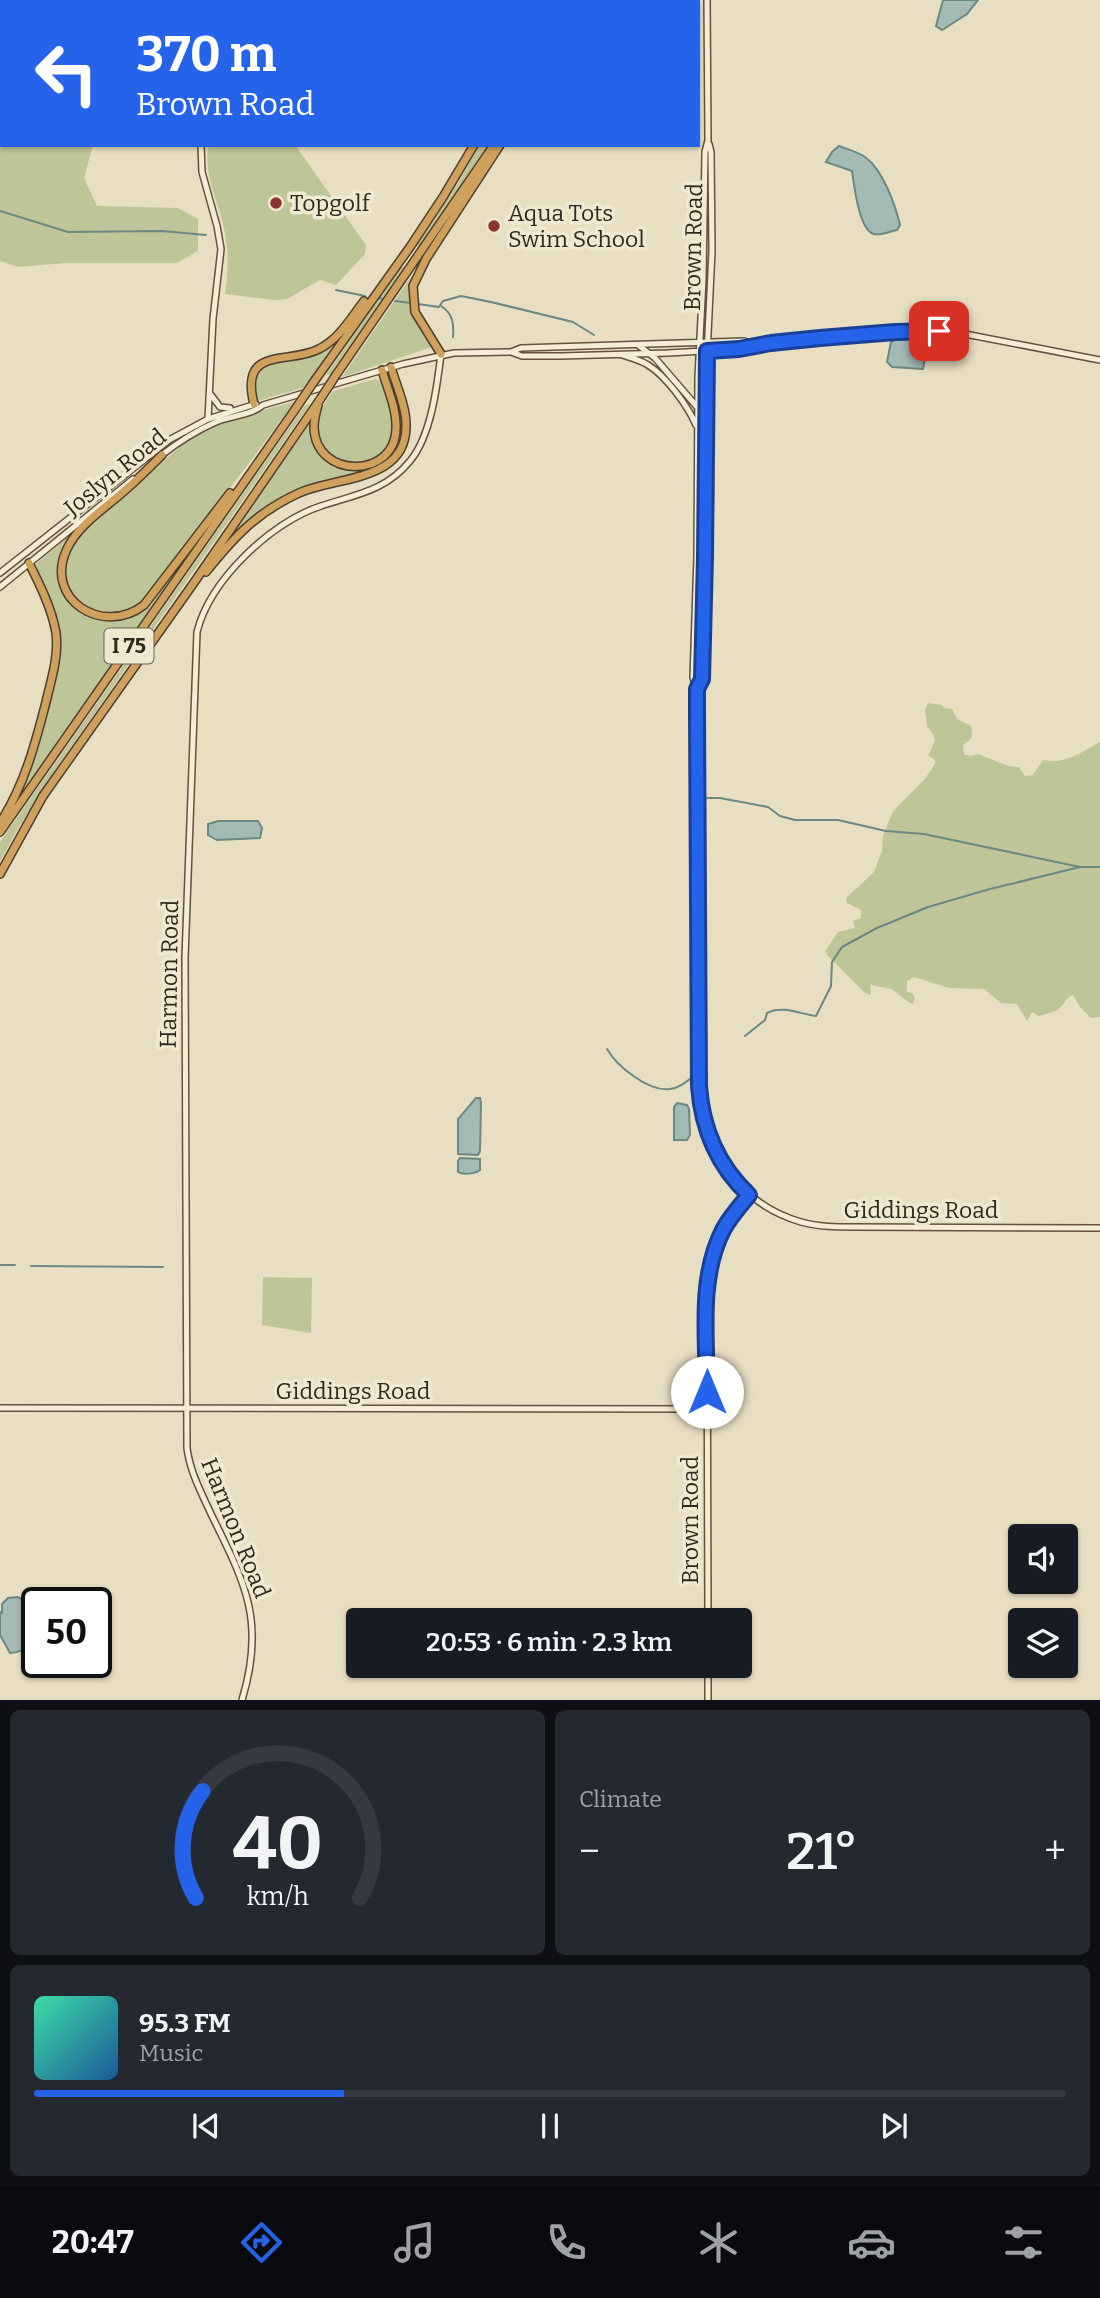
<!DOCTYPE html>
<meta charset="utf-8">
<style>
:root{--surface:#171b24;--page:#242831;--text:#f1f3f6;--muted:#9ea1a6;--line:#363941;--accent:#2563eb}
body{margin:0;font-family:Bitter,serif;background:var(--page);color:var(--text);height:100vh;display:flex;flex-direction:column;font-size:26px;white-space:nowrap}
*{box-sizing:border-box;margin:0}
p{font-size:23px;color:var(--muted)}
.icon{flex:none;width:38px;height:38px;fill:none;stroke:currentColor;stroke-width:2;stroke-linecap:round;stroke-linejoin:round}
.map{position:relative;height:1700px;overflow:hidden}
.sheet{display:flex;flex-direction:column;gap:10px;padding:10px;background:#0d0f14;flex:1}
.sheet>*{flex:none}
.banner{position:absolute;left:0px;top:0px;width:700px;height:147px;box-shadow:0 2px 5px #0004;background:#2563eb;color:#fff;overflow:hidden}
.buttons{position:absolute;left:1008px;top:1524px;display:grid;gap:14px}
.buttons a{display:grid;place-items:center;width:70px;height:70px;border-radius:7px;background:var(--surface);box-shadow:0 2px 5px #0004;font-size:35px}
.speed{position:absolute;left:21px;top:1587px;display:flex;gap:14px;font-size:35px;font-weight:700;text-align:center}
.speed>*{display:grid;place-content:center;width:91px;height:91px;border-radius:50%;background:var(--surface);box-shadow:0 2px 5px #0004;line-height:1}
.speed .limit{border:4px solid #111;border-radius:10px;background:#fff;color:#111}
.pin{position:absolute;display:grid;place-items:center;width:60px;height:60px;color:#fff;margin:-30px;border-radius:14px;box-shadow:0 4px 10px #0006}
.me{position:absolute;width:77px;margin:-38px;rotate:0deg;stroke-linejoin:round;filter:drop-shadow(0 0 5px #0008)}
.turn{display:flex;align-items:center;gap:24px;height:147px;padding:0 21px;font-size:32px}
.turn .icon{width:91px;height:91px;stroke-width:2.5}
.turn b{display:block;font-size:49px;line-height:60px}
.big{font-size:52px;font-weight:600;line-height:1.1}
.sheet .widget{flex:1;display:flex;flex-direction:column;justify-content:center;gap:10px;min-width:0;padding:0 24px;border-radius:10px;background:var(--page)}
.sheet .dial{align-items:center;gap:0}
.dial svg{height:182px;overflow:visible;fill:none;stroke:var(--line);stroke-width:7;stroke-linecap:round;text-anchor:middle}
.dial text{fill:var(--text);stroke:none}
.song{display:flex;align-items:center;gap:21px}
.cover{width:84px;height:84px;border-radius:10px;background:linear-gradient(135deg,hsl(160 70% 55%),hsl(210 70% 35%))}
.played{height:7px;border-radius:4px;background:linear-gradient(90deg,var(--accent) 30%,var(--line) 30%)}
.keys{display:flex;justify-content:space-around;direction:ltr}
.heat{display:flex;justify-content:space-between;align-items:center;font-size:38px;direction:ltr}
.sheet .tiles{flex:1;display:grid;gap:10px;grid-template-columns:1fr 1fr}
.widget:last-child{grid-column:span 2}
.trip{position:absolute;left:346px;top:1608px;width:406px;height:70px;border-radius:7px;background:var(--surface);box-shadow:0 2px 5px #0004;font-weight:600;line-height:70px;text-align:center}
.tab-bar{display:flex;height:112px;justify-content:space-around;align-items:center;background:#090b0e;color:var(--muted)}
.tab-bar .icon{width:49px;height:49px}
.tab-bar .on{color:var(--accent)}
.tab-bar b{font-size:32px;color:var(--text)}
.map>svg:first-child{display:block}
</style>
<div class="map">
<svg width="1100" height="1700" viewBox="0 0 1100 1700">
<rect width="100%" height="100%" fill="#e8dec2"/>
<path fill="#bec598" d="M0,0L6,2H2V145H93L84,178L97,206L178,208L198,219V251L177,263H66L18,267L0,261Z
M209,145H295L366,245L365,254L336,285L320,280L287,299L275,300L225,294C228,274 229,253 225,233C220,204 202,174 209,145Z
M480,145H489L419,248L416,246L458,183Z
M401,266L404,268L331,374L326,375Z
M413,274L415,276L411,300L432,347L342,377Z
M337,339L306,387L257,401C246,359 274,365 302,356C314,352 326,345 337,339Z
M375,379L383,382C388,394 394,412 394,425C394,483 303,470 319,415C322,406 328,398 333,391Z
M391,389H393C396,399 400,409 402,420C410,477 329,476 293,493C279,499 264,508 252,518C246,523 239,531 232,535L312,420L324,456L365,468L394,446Z
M296,401L142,604C130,611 115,617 100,613C77,607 59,583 67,558C70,547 76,539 84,530L188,440L230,420Z
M310,404L53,773L16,832L0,862V842L305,405Z
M75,531L69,541L63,585L90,616L103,620L124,619L143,610L178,569L22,793L56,674L60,650L59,635L36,564Z
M928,703L942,705L944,708L952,709L957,719L971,726C973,740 972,738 963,745L964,754L970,756L978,754L1008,766L1019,767L1025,776L1033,775L1043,760C1065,765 1082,752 1100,742V1017L1091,1018L1080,1007L1073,995C1065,998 1066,1002 1061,1007C1055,1013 1045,1014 1039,1016L1032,1012L1027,1021L1017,1004L1001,1003L984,989L949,988L914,977L907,981V992L912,993L915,998L913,1004C904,1001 901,995 893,990C886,986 877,988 870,984L871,993L870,995L865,993L827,955L826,950L838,932L855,928L853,921L861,918V910L847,903L846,898L874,872L882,851L883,836L893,811L925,779L936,762L933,758L928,756L935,741L933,734L927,726L925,709Z
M263,1277L312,1278L311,1333L262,1325Z"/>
<path fill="#a4bbb5" stroke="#6c8882" stroke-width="2" d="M943,0H978L967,14L942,30L936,26Z
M839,146C847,149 858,152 865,157C883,170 895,204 900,225L897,230C891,231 880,236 874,234C859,231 854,184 852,171L826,162L832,152Z
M902,336L914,337C924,347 926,356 923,369L892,367L887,362L891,342Z
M218,821H258L262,828L260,838L217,840L208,835V824Z
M476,1098H480L481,1103L480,1151L478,1155L458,1154V1119Z
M677,1103L687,1105L689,1109L690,1135L687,1140H674V1107Z
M460,1158L480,1159V1170C475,1174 463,1175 458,1172V1161Z
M17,1597C43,1605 49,1650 10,1653L0,1635V1612L2,1613V1604L8,1598Z"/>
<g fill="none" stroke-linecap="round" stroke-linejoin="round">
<path stroke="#6c8882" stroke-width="2" d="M220,2V0
M0,211L68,232L162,231L206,235
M336,290L365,296
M379,298L383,299
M395,301L411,303
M418,304L439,307L443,301L461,296L491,302L573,322L594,335
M441,306C453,314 454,323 453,337
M703,798H720L768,807L780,816L795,820H838L886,831L924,834L1080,867H1100
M745,1036L765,1020L767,1013C782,1005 800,1014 816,1016L831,986L832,962L842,947L877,928L928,907L990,889L1080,867
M607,1049C617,1066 648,1092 670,1089C679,1088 686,1082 694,1076
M0,1265H15
M31,1266L163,1267"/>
<defs>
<path id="secondary" d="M707,0L708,140L705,152L703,279L698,377L697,556L693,678L697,689L699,1078C701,1144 735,1203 801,1222C819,1227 837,1227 855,1227L1100,1228
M207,2V0
M201,145L202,172L217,226L221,249L213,319L208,419
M638,345L655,358L698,408
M511,352L521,348L744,341L755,344
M622,355C631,358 640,360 648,365C666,376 688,406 696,425
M211,395L220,407L230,408
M159,457C177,443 195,431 216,422C230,416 252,415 263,405L403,364L454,353L511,352L522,356H560L668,353L739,349L782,341L930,330L965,334L1100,360
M0,573L169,440L208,419L256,404
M0,587L133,479
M697,689L702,679L705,557L706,376L712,251L711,152L709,144
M0,1408L707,1409
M708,1620L707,1287C711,1250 726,1223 749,1194
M708,1666V1700
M242,1700C266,1621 245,1583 211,1514C201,1492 190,1472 187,1448L185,958L197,632C210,580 271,522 321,506C354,495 386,491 410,461C431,436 437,387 441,354"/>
<path id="highway" d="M537,2V0
M558,2L559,0
M441,354L415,312L413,286L426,259L500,145
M336,375L494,145
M313,383L410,247L443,197L474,145
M254,404C239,345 289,365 319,349C339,339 351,318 364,301
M318,405C316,412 314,419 314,427C315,480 396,479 396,428C397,409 387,388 382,370
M162,455C150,467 137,480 123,492C104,509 78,525 67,549C43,599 103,637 144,605L230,493
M206,572C234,537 257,512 299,493C337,476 408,482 406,424C406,406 396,385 391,367
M0,823C24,786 35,745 46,702C51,680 59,657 56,633C52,609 40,585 29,563
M0,832L294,411
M0,874L43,796L193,584L321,398"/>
</defs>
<use href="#secondary" stroke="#62523f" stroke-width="8"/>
<use href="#highway" stroke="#4e3f2f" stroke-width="10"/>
<use href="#secondary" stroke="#f4ecd4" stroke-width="5"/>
<use href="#highway" stroke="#cfa15c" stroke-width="7"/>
<defs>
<path id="highway-bridge" d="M321,398L336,375
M294,411L313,383"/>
</defs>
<use href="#highway-bridge" stroke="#4e3f2f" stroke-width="10" stroke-linecap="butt"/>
<use href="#highway-bridge" stroke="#cfa15c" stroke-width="7"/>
</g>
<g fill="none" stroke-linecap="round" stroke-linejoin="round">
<defs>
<path id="route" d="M707,1392C707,1339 698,1279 723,1230C730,1217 740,1206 749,1195C717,1165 702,1129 699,1086L697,713V689L702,679L705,557L707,351L739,349L771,343L820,338L895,332L939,331"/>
</defs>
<use href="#route" stroke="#184099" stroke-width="18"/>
<use href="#route" stroke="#2563eb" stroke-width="12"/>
</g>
<g fill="#883532" stroke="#f0e9d1" stroke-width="2.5">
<circle cx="276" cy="203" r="7"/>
<circle cx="494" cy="226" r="7"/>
</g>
<g text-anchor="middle" stroke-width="7" stroke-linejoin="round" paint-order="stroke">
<rect fill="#f0e9d1" stroke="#6a6254" stroke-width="2" x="104.5" y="628.5" width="49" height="35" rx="5"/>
<g font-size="21" font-weight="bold" fill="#31281e">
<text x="129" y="653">I 75</text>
</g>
<g font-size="23" fill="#31281e" stroke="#f0e9d1" text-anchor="start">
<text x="290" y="211">Topgolf</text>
<text x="508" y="221">Aqua Tots<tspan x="508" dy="26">Swim School</tspan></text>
</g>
<g font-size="23" fill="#31281e" stroke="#f0e9d1">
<text transform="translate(693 247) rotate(-89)" y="8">Brown Road</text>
<text transform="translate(115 472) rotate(-39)" y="8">Joslyn Road</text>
<text transform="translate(169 974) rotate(-89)" y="8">Harmon Road</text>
<text x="921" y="1218">Giddings Road</text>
<text x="353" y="1399">Giddings Road</text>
<text transform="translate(690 1520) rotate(-90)" y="8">Brown Road</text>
<text transform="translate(236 1528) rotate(68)" y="8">Harmon Road</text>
</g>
</g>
</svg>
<div class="buttons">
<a><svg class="icon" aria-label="sound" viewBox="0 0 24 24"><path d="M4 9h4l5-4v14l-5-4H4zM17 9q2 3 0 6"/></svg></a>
<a><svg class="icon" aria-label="layers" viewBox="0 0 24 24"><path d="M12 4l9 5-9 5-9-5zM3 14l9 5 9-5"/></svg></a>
</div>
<div class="speed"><div class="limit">50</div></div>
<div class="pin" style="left:939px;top:331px;background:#d93025"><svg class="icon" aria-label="arrive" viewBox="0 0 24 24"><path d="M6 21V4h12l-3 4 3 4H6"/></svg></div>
<svg class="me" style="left:707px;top:1392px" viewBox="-20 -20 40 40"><circle r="19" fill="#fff"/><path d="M0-13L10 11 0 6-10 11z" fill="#2563eb"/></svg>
<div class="trip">20:53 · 6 min · 2.3 km</div>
<div class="banner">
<div class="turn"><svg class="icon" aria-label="left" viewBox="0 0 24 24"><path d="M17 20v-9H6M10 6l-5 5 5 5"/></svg><div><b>370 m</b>Brown Road</div></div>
</div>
</div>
<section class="sheet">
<div class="tiles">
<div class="widget dial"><svg viewBox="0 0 100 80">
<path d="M14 69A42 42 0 1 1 86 69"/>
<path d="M14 69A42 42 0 0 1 17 22" stroke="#2563eb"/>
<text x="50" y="56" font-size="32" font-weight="700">40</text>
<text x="50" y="72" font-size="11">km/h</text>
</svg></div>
<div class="widget"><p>Climate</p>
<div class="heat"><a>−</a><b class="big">21°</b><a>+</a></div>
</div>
<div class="widget">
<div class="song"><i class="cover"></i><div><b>95.3 FM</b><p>Music</p></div></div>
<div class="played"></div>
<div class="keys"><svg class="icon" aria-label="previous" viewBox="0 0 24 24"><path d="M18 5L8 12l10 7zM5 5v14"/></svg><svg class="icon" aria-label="pause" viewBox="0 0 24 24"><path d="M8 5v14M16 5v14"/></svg><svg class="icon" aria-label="next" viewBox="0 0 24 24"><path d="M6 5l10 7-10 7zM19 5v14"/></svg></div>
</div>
</div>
</section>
<nav class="tab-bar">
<b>20:47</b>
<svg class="icon on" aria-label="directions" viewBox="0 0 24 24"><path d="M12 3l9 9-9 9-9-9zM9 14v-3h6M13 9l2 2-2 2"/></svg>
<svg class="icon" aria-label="music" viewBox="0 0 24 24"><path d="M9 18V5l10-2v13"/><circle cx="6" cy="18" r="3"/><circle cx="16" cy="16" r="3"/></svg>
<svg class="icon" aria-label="phone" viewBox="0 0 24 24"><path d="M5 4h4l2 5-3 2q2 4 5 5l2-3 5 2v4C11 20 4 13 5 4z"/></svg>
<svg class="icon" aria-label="climate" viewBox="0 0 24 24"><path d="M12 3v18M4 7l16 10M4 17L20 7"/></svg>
<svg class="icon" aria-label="car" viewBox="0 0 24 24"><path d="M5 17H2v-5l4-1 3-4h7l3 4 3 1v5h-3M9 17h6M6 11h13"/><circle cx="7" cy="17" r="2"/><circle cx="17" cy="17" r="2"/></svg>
<svg class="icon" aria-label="filters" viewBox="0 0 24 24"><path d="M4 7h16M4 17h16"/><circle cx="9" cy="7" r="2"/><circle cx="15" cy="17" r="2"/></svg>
</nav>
